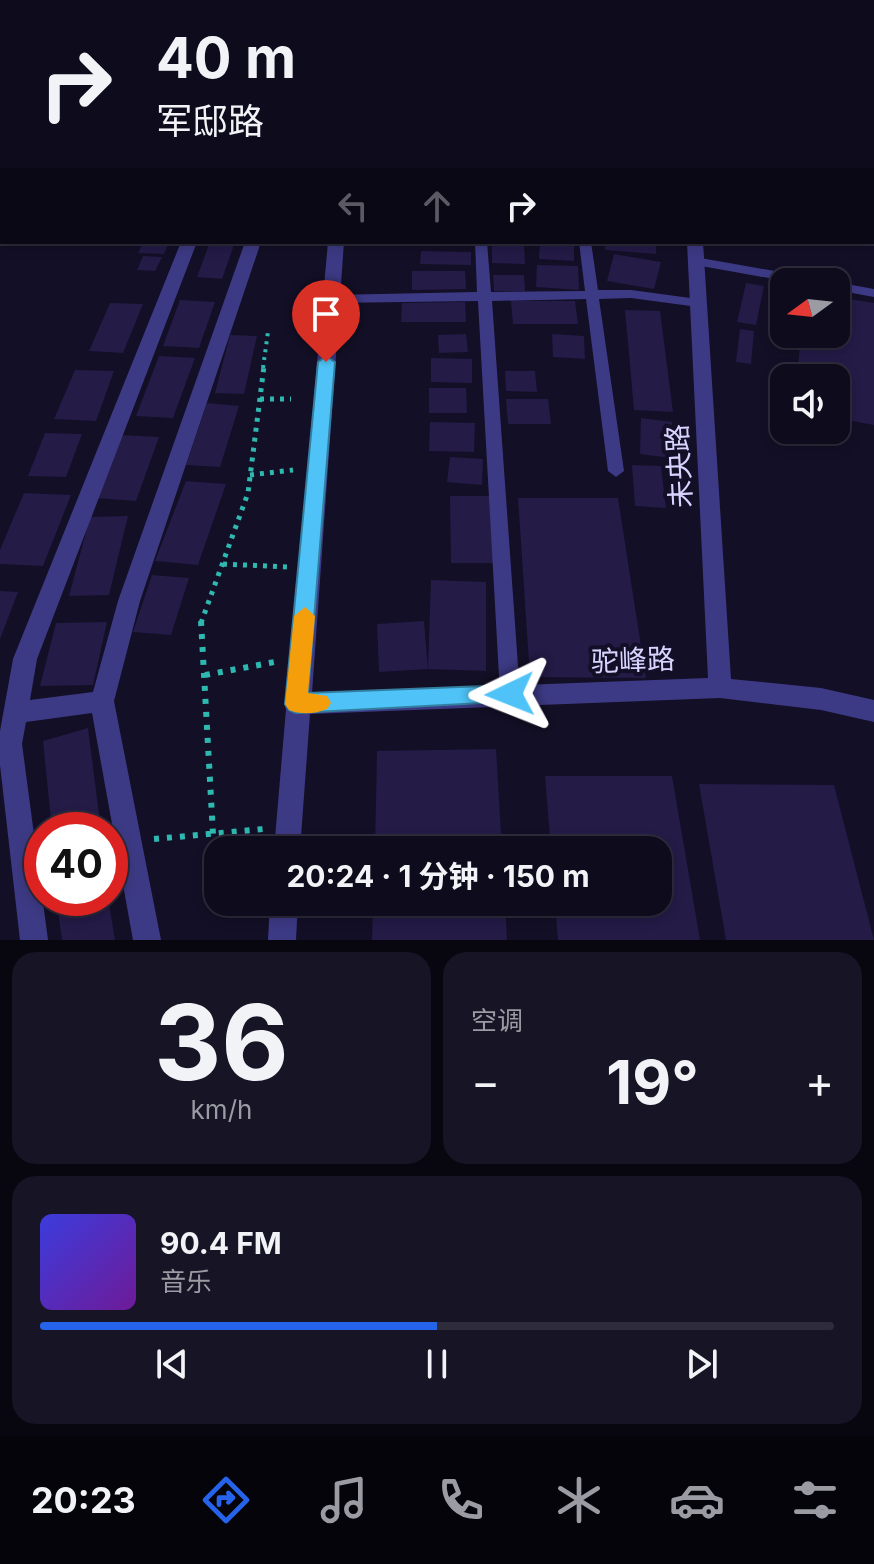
<!DOCTYPE html>
<html lang="zh">
<meta charset="utf-8">
<style>
:root{--surface:#0e0b1c;--page:#171425;--text:#f1f3f6;--muted:#9b9ba3;--line:#2e2b3b;--accent:#2563eb}
body{margin:0;font-family:Inter,"Noto Sans SC",sans-serif;background:var(--page);color:var(--text);height:100vh;display:flex;flex-direction:column;font-size:30px;white-space:nowrap}
*{box-sizing:border-box;margin:0}
p{font-size:26px;color:var(--muted)}
.icon{flex:none;width:44px;height:44px;fill:none;stroke:currentColor;stroke-width:2;stroke-linecap:round;stroke-linejoin:round}
.map{position:relative;height:940px;overflow:hidden}
.details{display:flex;flex-direction:column;gap:12px;padding:12px;background:#08060f;flex:1}
.details>*{flex:none}
.banner{position:absolute;left:0px;top:0px;width:874px;height:244px;box-shadow:0 4px 12px #0003,0 0 0 2px var(--line);background:#0e0b1c;color:var(--text);overflow:hidden}
.needle{width:52px;rotate:255deg}
.buttons{position:absolute;left:770px;top:268px;display:grid;gap:16px}
.buttons a{display:grid;place-items:center;width:80px;height:80px;border-radius:16px;background:var(--surface);box-shadow:0 4px 12px #0003,0 0 0 2px var(--line);font-size:40px}
.speed{position:absolute;left:24px;top:812px;display:flex;gap:16px;font-size:40px;font-weight:700;text-align:center}
.speed>*{display:grid;place-content:center;width:104px;height:104px;border-radius:50%;background:var(--surface);box-shadow:0 4px 12px #0003,0 0 0 2px var(--line);line-height:1}
.speed .limit{border:12px solid #d22;background:#fff;color:#111}
.pin{position:absolute;display:grid;place-items:center;width:68px;height:68px;color:#fff;margin:-82px -34px;border-radius:50% 50% 50% 0;rotate:-45deg;box-shadow:0 0 8px #0007}
.pin .icon{rotate:45deg}
.me{position:absolute;width:88px;margin:-44px;rotate:268deg;stroke-linejoin:round;filter:drop-shadow(0 0 6px #0008)}
.turn{display:flex;align-items:center;gap:28px;height:168px;padding:0 24px;font-size:36px}
.turn .icon{width:104px;height:104px;stroke-width:2.5}
.turn b{display:block;font-size:56px;line-height:68px}
.lanes{display:flex;align-items:center;height:76px;padding:0 24px;background:#0003;justify-content:center;gap:40px;direction:ltr}
.lanes .off{opacity:.35}
.big{font-size:60px;font-weight:700;line-height:1.1}
.details .tile{flex:1;display:flex;flex-direction:column;justify-content:center;gap:12px;min-width:0;padding:0 28px;border-radius:24px;background:var(--page)}
.details .dial{align-items:center;gap:0}
.dial b{font-size:104px;line-height:1}
.song{display:flex;align-items:center;gap:24px}
.cover{width:96px;height:96px;border-radius:12px;background:linear-gradient(135deg,hsl(240 70% 55%),hsl(280 70% 35%))}
.played{height:8px;border-radius:4px;background:linear-gradient(90deg,var(--accent) 50%,var(--line) 50%)}
.keys{display:flex;justify-content:space-around;direction:ltr}
.heat{display:flex;justify-content:space-between;align-items:center;font-size:44px;direction:ltr}
.details .tiles{flex:1;display:grid;gap:12px;grid-template-columns:1fr 1fr}
.tile:last-child{grid-column:span 2}
.trip{position:absolute;left:204px;top:836px;width:468px;height:80px;border-radius:24px;background:var(--surface);box-shadow:0 4px 12px #0003,0 0 0 2px var(--line);font-weight:700;line-height:80px;text-align:center}
.tab-bar{display:flex;height:128px;justify-content:space-around;align-items:center;background:#06040b;color:var(--muted)}
.tab-bar .icon{width:56px;height:56px}
.tab-bar .selected{color:var(--accent)}
.tab-bar b{font-size:36px;color:var(--text)}
.map>svg:first-child{display:block}
</style>
<div class="map">
<svg width="874" height="940" viewBox="0 0 874 940">
<rect width="100%" height="100%" fill="#130f26"/>
<path fill="#12302f" d="M0,0H188L2,2L0,150Z"/>
<path fill="#241b47" d="M143,242H169L164,254L138,253Z
M210,242H235L222,279L197,277Z
M422,242H465V246H422Z
M540,242L574,244V261L539,259Z
M605,242H656V254L605,250Z
M492,244L524,245L525,264L492,263Z
M421,251L471,252V265L420,264Z
M614,254L661,262L654,289L607,281Z
M143,256L162,257L155,271L137,270Z
M537,265L578,266L579,290L536,287Z
M412,271H465L466,289L412,290Z
M493,275H524L525,291H494Z
M746,283L764,286L756,325L737,322Z
M836,297L874,303V425L836,418V378H797L801,334H836Z
M180,300L215,302L199,348L163,346Z
M511,301H575L578,324H513Z
M465,302L466,322H401L402,303Z
M110,303L143,304L123,353L89,351Z
M625,310L660,311L673,412L634,410Z
M740,329L754,331L751,364L736,362Z
M466,334L468,352L439,353L438,335Z
M552,334L584,336L585,359L553,357Z
M230,335L257,336L244,394L215,393Z
M159,356L195,358L173,418L136,416Z
M431,358L472,359V383L431,382Z
M75,370L114,371L96,421L54,419Z
M505,371H535L537,392L506,391Z
M429,388H466L467,413H429Z
M506,399H548L551,424H508Z
M207,403L239,406L220,467L186,465Z
M641,418L672,422L671,458L640,454Z
M430,422L475,423L474,452L429,451Z
M45,433L82,434L66,477L28,476Z
M120,435L159,437L136,501L96,498Z
M450,457L483,459L482,485L447,482Z
M632,465L661,466L666,508L635,506Z
M186,481L226,484L198,565L155,561Z
M24,493L71,495L43,566L0,564V550Z
M450,496H495L499,563H451Z
M518,498H618L646,678L530,677Z
M128,516L109,595L69,596L90,517Z
M152,575L189,578L171,635L133,632Z
M431,580L486,582V671L428,669Z
M0,591L18,592L0,639Z
M424,621L428,669L379,672L377,624Z
M107,622L93,685L40,686L56,623Z
M88,728L101,830H52L43,741Z
M496,749L502,850H375L377,751Z
M545,776H672L700,940H558L555,902H658V850H551Z
M699,784L834,785L874,940H726Z
M56,898H108L115,940H62Z
M373,902H505L507,940H372Z"/>
<g fill="none" stroke-linecap="round" stroke-linejoin="round">
<path stroke="#2fb8b0" stroke-width="4" stroke-dasharray="3 5" stroke-linecap="butt" d="M263,368L268,332"/>
<path stroke="#2fb8b0" stroke-width="5" stroke-dasharray="4 6" stroke-linecap="butt" d="M260,399H291
M250,475L293,470
M223,564L289,567
M201,623L248,493L264,366"/>
<path stroke="#2fb8b0" stroke-width="6" stroke-dasharray="5 8" stroke-linecap="butt" d="M201,621L213,834
M205,675L280,661
M154,839L264,829"/>
<path fill="#3d3a85" fill-rule="evenodd" d="M475,242H487L491,292L585,291L579,242H591L598,290H631L698,299L705,303L698,307L631,298L599,299L624,471L616,477L608,471L586,299L492,301L520,694L517,700L510,702L503,700L500,694L478,301L331,303L324,299L331,295L477,292Z
M695,257L814,278L821,282H791L690,264L688,261Z
M836,282L874,289V297L836,290Z"/>
<path fill="#3d3a85" fill-rule="evenodd" d="M181,242H197L37,659L30,700L93,692L118,601L245,242H261L140,601L114,701L161,940H133L92,713L26,722L22,744L48,940H20L0,765V731L13,659Z"/>
<path fill="#3d3a85" fill-rule="evenodd" d="M355,0H367V2H355Z
M687,0H699V2H687Z
M872,52H874V60H872Z
M328,242H344L312,693L708,678L687,242H703L731,679L821,688L874,700V722L821,710L720,698L310,714L300,850H274L286,709L284,704L287,697Z
M270,902H298L296,940H268Z"/>
</g>
<path fill="#4fc3f7" stroke="#337fa1" stroke-width="2" d="M326,356L335,362L308,693L510,685L518,687L521,694L518,701L296,713L289,710L285,704L318,362Z"/>
<path fill="#f59e0b" d="M305,607L315,616L308,693L327,696L331,703L327,709C315,714 301,715 289,710L285,704L294,616Z"/>
<g text-anchor="middle" stroke-width="8" stroke-linejoin="round" paint-order="stroke">
<g font-size="28" fill="#d9d4ff" stroke="#130f26">
<text transform="translate(679 466) rotate(-93)" y="10">未央路</text>
<text transform="translate(633 660) rotate(-2)" y="10">驼峰路</text>
</g>
</g>
</svg>
<div class="buttons">
<a><svg class="needle" viewBox="-14 -14 28 28"><path d="M0-13l5 13h-10z" fill="#e53935"/><path d="M0 13l5-13h-10z" fill="#9b9ba3"/></svg></a>
<a><svg class="icon" aria-label="sound" viewBox="0 0 24 24"><path d="M4 9h4l5-4v14l-5-4H4zM17 9q2 3 0 6"/></svg></a>
</div>
<div class="speed"><div class="limit">40</div></div>
<div class="pin" style="left:326px;top:362px;background:#d93025"><svg class="icon" aria-label="arrive" viewBox="0 0 24 24"><path d="M6 21V4h12l-3 4 3 4H6"/></svg></div>
<svg class="me" style="left:510px;top:694px" viewBox="-20 -20 40 40"><path d="M0-17L14 15 0 8-14 15z" fill="#4fc3f7" stroke="#fff" stroke-width="4"/></svg>
<div class="trip">20:24 · 1 分钟 · 150 m</div>
<div class="banner">
<div class="turn"><svg class="icon" aria-label="right" viewBox="0 0 24 24"><path d="M7 20v-9h11M14 6l5 5-5 5"/></svg><div><b>40 m</b>军邸路</div></div>
<div class="lanes"><svg class="icon off" aria-label="left" viewBox="0 0 24 24"><path d="M17 20v-9H6M10 6l-5 5 5 5"/></svg><svg class="icon off" aria-label="ahead" viewBox="0 0 24 24"><path d="M12 20V5M6 11l6-6 6 6"/></svg><svg class="icon" aria-label="right" viewBox="0 0 24 24"><path d="M7 20v-9h11M14 6l5 5-5 5"/></svg></div>
</div>
</div>
<section class="details">
<div class="tiles">
<div class="tile dial"><b>36</b><p>km/h</p></div>
<div class="tile"><p>空调</p>
<div class="heat"><a>−</a><b class="big">19°</b><a>+</a></div>
</div>
<div class="tile">
<div class="song"><i class="cover"></i><div><b>90.4 FM</b><p>音乐</p></div></div>
<div class="played"></div>
<div class="keys"><svg class="icon" aria-label="previous" viewBox="0 0 24 24"><path d="M18 5L8 12l10 7zM5 5v14"/></svg><svg class="icon" aria-label="pause" viewBox="0 0 24 24"><path d="M8 5v14M16 5v14"/></svg><svg class="icon" aria-label="next" viewBox="0 0 24 24"><path d="M6 5l10 7-10 7zM19 5v14"/></svg></div>
</div>
</div>
</section>
<nav class="tab-bar">
<b>20:23</b>
<svg class="icon selected" aria-label="directions" viewBox="0 0 24 24"><path d="M12 3l9 9-9 9-9-9zM9 14v-3h6M13 9l2 2-2 2"/></svg>
<svg class="icon" aria-label="music" viewBox="0 0 24 24"><path d="M9 18V5l10-2v13"/><circle cx="6" cy="18" r="3"/><circle cx="16" cy="16" r="3"/></svg>
<svg class="icon" aria-label="phone" viewBox="0 0 24 24"><path d="M5 4h4l2 5-3 2q2 4 5 5l2-3 5 2v4C11 20 4 13 5 4z"/></svg>
<svg class="icon" aria-label="climate" viewBox="0 0 24 24"><path d="M12 3v18M4 7l16 10M4 17L20 7"/></svg>
<svg class="icon" aria-label="car" viewBox="0 0 24 24"><path d="M5 17H2v-5l4-1 3-4h7l3 4 3 1v5h-3M9 17h6M6 11h13"/><circle cx="7" cy="17" r="2"/><circle cx="17" cy="17" r="2"/></svg>
<svg class="icon" aria-label="filters" viewBox="0 0 24 24"><path d="M4 7h16M4 17h16"/><circle cx="9" cy="7" r="2"/><circle cx="15" cy="17" r="2"/></svg>
</nav>
